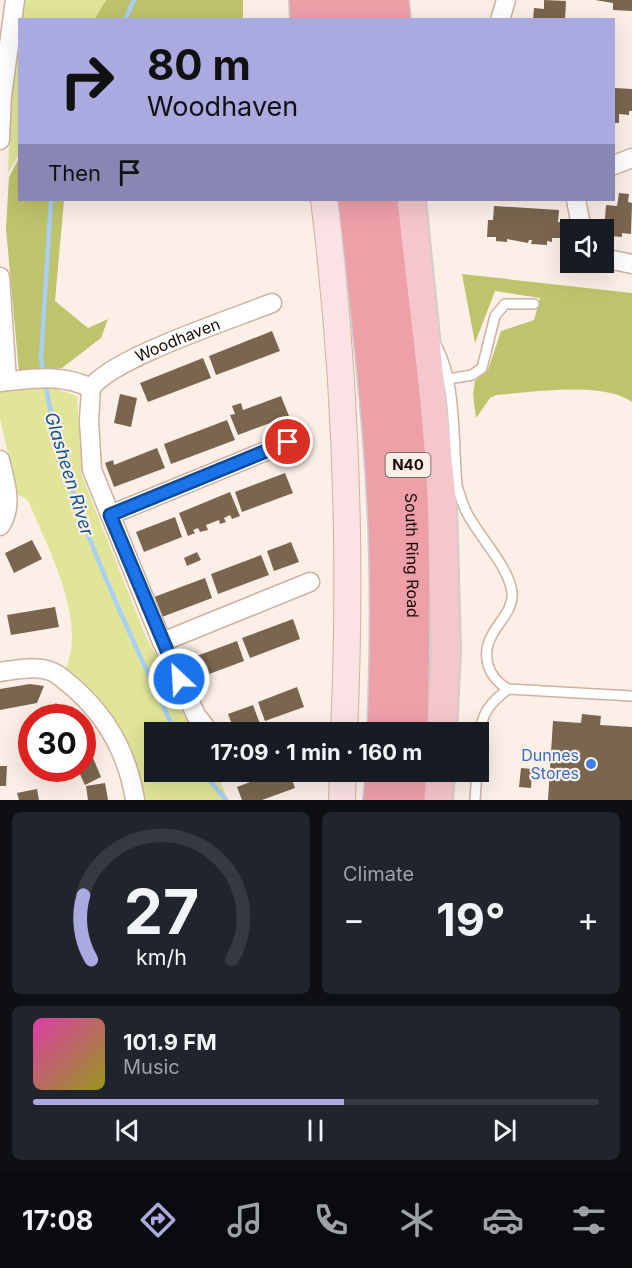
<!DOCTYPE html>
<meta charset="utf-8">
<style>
:root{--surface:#171b24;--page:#20242c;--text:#f1f3f6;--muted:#9ea1a6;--line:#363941;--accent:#aaa9e0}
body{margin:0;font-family:Inter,sans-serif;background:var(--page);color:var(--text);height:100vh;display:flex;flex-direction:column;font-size:22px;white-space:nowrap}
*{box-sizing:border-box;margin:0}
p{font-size:20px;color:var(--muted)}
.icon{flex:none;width:33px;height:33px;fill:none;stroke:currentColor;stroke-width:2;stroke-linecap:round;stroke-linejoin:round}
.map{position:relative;height:800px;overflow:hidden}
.panel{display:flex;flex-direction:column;gap:12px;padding:12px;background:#0d0f14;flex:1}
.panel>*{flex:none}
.hud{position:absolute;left:18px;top:18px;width:597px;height:183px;border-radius:0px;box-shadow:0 6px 24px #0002;background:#aaa9e0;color:#111;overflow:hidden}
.fabs{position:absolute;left:560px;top:219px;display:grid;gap:12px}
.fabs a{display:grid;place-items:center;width:54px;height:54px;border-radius:0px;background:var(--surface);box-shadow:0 6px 24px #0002;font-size:30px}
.speed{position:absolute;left:18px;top:704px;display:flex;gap:12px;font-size:30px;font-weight:700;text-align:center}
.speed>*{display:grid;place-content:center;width:78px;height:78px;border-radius:50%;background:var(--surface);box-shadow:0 6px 24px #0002;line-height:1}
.speed .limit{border:9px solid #d22;background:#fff;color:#111}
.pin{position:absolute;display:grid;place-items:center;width:51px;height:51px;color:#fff;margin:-26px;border:3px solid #fff;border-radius:50%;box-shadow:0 2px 6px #0007}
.me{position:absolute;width:66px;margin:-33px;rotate:335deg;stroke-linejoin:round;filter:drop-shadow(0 0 4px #0008)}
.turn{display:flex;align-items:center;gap:21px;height:126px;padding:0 30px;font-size:27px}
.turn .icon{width:78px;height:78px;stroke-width:2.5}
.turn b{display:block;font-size:42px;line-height:51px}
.then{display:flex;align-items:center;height:57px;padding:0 30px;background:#0003;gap:12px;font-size:22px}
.big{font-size:45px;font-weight:700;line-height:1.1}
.panel .widget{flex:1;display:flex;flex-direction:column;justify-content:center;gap:9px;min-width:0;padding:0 21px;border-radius:9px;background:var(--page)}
.panel .dial{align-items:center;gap:0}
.dial svg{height:156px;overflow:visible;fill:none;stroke:var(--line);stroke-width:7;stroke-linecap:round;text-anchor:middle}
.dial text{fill:var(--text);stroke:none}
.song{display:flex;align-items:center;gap:18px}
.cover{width:72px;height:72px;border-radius:9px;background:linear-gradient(135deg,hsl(320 70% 55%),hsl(60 70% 35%))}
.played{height:6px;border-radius:3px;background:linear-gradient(90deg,var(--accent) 55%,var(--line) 55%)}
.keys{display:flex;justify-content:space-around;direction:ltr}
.heat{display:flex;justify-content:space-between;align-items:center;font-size:33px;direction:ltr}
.panel .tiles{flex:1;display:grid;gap:12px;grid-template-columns:1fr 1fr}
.widget:last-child{grid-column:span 2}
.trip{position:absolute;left:144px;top:722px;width:345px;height:60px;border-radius:0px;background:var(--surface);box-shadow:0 6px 24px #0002;font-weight:700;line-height:60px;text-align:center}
.tabs{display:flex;height:96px;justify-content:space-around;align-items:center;background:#090b0e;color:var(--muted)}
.tabs .icon{width:42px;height:42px}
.tabs .selected{color:var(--accent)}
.tabs b{font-size:27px;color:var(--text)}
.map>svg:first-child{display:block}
</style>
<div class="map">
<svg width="632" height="800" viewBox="0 0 632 800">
<rect width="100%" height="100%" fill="#fcefe7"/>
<path fill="#e0e598" d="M24,0H106L96,19L21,20Z
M19,34V154L8,173L11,99Z
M32,387L56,389L77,396L82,476L146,637L197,732H154V771H216L228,800H144C129,735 115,713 66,668C87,619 47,547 28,500L17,494L0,418V391Z"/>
<path fill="#bfc36c" d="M106,0H243V19H95Z
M19,158L20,200H64L55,301L88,328L108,319L101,338L62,368L19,373L6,228L9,177Z
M462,274L632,293V402C604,381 531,392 496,395L490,398L476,418L473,394L475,381L488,370L501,331L534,320L540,298L495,291L475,343Z"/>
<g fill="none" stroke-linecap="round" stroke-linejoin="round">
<path stroke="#a8cff4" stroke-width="4.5" d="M125,20L134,0
M43,373L41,358L51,200
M45,382C66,506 123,618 175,732
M202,771L226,800"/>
</g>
<path fill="#7a664f" d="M544,0L566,1L565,20H533L534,8L544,9Z
M595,0H632V11L613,10V3Z
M614,88L632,89V111H629V115L619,114V123H614Z
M619,193L629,194L628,202L632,203L631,234L622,233V237L611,236V232L604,231L606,205L617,206Z
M494,206L559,210L558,222L568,223L567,233H561V238H552V242L547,241V245L531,244L532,240H529L528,243L507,239V242L496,241V237H487L488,220H493Z
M272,331L280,351L216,375L209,356Z
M203,358L211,378L148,402L140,383Z
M120,394L137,398L131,427L114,423Z
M281,396L289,416L238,435L230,415L235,414L232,406L241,403L243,410Z
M227,420L235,440L171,464L164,444Z
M157,448L165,468L114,487L105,463L113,460L114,465Z
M285,473L293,493L242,512L235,492Z
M230,492L240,516L232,519L230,515L224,518L226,522L220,524L219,520L206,525L208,530L200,532L198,528L193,530L195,533L188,536L179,513Z
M175,517L182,537L144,552L136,532Z
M32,540L42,559L14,573L5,553Z
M291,542L299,562L274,571L267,551Z
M197,552L201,560L187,566L184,558Z
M261,555L269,575L218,594L211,574Z
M205,578L212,598L162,617L154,597Z
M55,607L59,627L11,635L7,615Z
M293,619L300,639L250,658L242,638Z
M237,641L244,661L193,680L186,660Z
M30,684L44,686L37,703L0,710V689Z
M297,687L304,707L265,721L258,702Z
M56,703L69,717H43L42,716Z
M253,705L260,724L235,732L228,714Z
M582,714L601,716L600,725L632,727V800H548L553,721L581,723Z
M86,741L101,777L85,785L77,768H82V743Z
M0,766H7L6,786H0Z
M521,768L532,769L531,788L519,787Z
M279,771H289L295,788L262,800H242L237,787Z
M105,783L108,800H88L86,786Z
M37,789L39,800H19L17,793Z"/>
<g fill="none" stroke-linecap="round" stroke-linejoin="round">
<defs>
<path id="lane" d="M436,345C457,382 453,443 457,486C461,498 464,510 471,520C484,542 508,567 512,592C515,618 479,632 488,665C491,675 499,684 508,689
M448,379L472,375L482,368L495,316L505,304H534
M478,755C481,721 480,710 508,689L632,696
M475,800L477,771"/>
<g id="street">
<path d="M500,20L506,0"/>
<path d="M0,140L2,96L15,0"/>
<path d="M614,165L632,158"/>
<path d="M576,200L582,230"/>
<path d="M603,258L632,264"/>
<path d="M0,277L7,381"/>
<path d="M0,382C33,379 61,373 91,388L89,421L92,470L162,642L196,715L209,732"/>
<path id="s1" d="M91,388C112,358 232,319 272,303"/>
<path d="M0,460C5,481 14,506 0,526"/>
<path d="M110,515L293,440"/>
<path d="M162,642L310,582"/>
<path d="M0,672C15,670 31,666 47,670C57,672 65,681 74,688C108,718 128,755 135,800"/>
</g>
<path id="secondary" d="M324,200C346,376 352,554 344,732
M342,800L343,771"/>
<path id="primary" d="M411,200L442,504L446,649L442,732
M438,800L440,771"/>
<g id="highway">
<path d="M306,0L307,20"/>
<path d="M335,0L336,20"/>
<path d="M361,0L362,20"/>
<path d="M392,0L394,20"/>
<path d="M355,200C366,301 379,402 384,504C388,580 387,656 384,732"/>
<path id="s2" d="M381,200C391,298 406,396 411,495C414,574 413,653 411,732"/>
<path d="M380,800L383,771"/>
<path d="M408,800L410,771"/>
</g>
</defs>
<use href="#lane" stroke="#ceb19e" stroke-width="12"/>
<use href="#street" stroke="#ceb19e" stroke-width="21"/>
<use href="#secondary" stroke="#ceb19e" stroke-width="28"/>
<use href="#primary" stroke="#d0cecd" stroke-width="32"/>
<use href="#highway" stroke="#d0cecd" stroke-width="36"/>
<use href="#lane" stroke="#fff" stroke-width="9"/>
<use href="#street" stroke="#fff" stroke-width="18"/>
<use href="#secondary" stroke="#fae2e5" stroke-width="26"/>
<use href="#primary" stroke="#f5c6cb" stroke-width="28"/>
<use href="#highway" stroke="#eea0a9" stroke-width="33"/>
</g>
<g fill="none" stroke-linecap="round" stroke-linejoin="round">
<defs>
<path id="route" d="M179,679L110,515L288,442"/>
</defs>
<use href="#route" stroke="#114b97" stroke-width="15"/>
<use href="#route" stroke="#1a73e8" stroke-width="10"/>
</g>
<circle fill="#3f7fe0" stroke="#fcefe7" stroke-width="2" cx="591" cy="764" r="6"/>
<g text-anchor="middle" stroke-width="4.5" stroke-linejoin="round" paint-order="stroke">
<rect fill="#fcefe7" stroke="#5a4f49" stroke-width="1.5" x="385.5" y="453" width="45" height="24" rx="4.5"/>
<g font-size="15" font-weight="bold" fill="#150b05">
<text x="408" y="470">N40</text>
</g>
<g font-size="16" fill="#150b05" stroke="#fcefe7">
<text dy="6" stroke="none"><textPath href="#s1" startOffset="100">Woodhaven</textPath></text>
<text dy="6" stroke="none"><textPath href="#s2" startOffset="357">South Ring Road</textPath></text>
</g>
<g font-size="16" fill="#366cbe" stroke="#fcefe7" text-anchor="end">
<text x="579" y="761">Dunnes<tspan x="579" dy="18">Stores</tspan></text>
</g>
<g font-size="18" font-style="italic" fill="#0c578e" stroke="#fcefe7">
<text transform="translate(69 474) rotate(73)" y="6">Glasheen River</text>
</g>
</g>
</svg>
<div class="fabs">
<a><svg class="icon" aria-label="sound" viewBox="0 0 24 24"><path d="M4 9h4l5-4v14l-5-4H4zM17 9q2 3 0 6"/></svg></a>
</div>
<div class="speed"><div class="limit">30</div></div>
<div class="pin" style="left:288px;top:442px;background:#d93025"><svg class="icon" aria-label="arrive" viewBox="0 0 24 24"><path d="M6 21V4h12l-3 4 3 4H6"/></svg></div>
<svg class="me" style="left:179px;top:679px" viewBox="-20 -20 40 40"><circle r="17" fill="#1a73e8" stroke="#fff" stroke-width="3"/><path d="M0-11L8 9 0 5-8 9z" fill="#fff"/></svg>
<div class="trip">17:09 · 1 min · 160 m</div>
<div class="hud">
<div class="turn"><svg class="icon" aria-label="right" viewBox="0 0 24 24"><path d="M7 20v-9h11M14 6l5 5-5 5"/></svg><div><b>80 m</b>Woodhaven</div></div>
<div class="then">Then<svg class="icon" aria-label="arrive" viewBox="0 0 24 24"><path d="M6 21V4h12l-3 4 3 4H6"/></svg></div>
</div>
</div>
<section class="panel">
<div class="tiles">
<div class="widget dial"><svg viewBox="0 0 100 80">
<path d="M14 69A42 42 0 1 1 86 69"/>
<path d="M14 69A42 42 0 0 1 10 36" stroke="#aaa9e0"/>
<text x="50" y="56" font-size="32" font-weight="700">27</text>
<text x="50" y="72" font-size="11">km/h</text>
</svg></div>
<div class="widget"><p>Climate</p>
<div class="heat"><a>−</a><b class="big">19°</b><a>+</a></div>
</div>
<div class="widget">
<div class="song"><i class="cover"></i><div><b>101.9 FM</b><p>Music</p></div></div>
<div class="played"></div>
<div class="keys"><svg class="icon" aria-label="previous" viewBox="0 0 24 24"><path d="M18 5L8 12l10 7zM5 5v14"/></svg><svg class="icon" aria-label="pause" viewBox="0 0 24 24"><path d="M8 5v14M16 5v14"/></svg><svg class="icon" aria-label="next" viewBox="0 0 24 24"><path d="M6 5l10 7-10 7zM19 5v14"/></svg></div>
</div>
</div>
</section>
<nav class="tabs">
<b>17:08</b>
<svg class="icon selected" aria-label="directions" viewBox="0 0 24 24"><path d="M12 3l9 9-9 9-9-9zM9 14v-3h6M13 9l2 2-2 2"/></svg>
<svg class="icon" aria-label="music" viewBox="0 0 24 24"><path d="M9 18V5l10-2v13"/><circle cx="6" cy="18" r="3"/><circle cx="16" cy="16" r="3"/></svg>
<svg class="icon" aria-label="phone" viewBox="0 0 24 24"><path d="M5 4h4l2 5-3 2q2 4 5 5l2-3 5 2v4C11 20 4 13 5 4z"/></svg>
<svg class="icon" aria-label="climate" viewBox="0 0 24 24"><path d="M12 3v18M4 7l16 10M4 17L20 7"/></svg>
<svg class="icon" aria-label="car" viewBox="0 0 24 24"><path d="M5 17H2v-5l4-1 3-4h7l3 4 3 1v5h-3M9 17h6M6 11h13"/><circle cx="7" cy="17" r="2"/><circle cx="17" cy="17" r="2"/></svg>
<svg class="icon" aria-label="filters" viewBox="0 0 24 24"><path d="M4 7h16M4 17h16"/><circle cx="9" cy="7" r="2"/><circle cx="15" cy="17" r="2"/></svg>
</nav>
